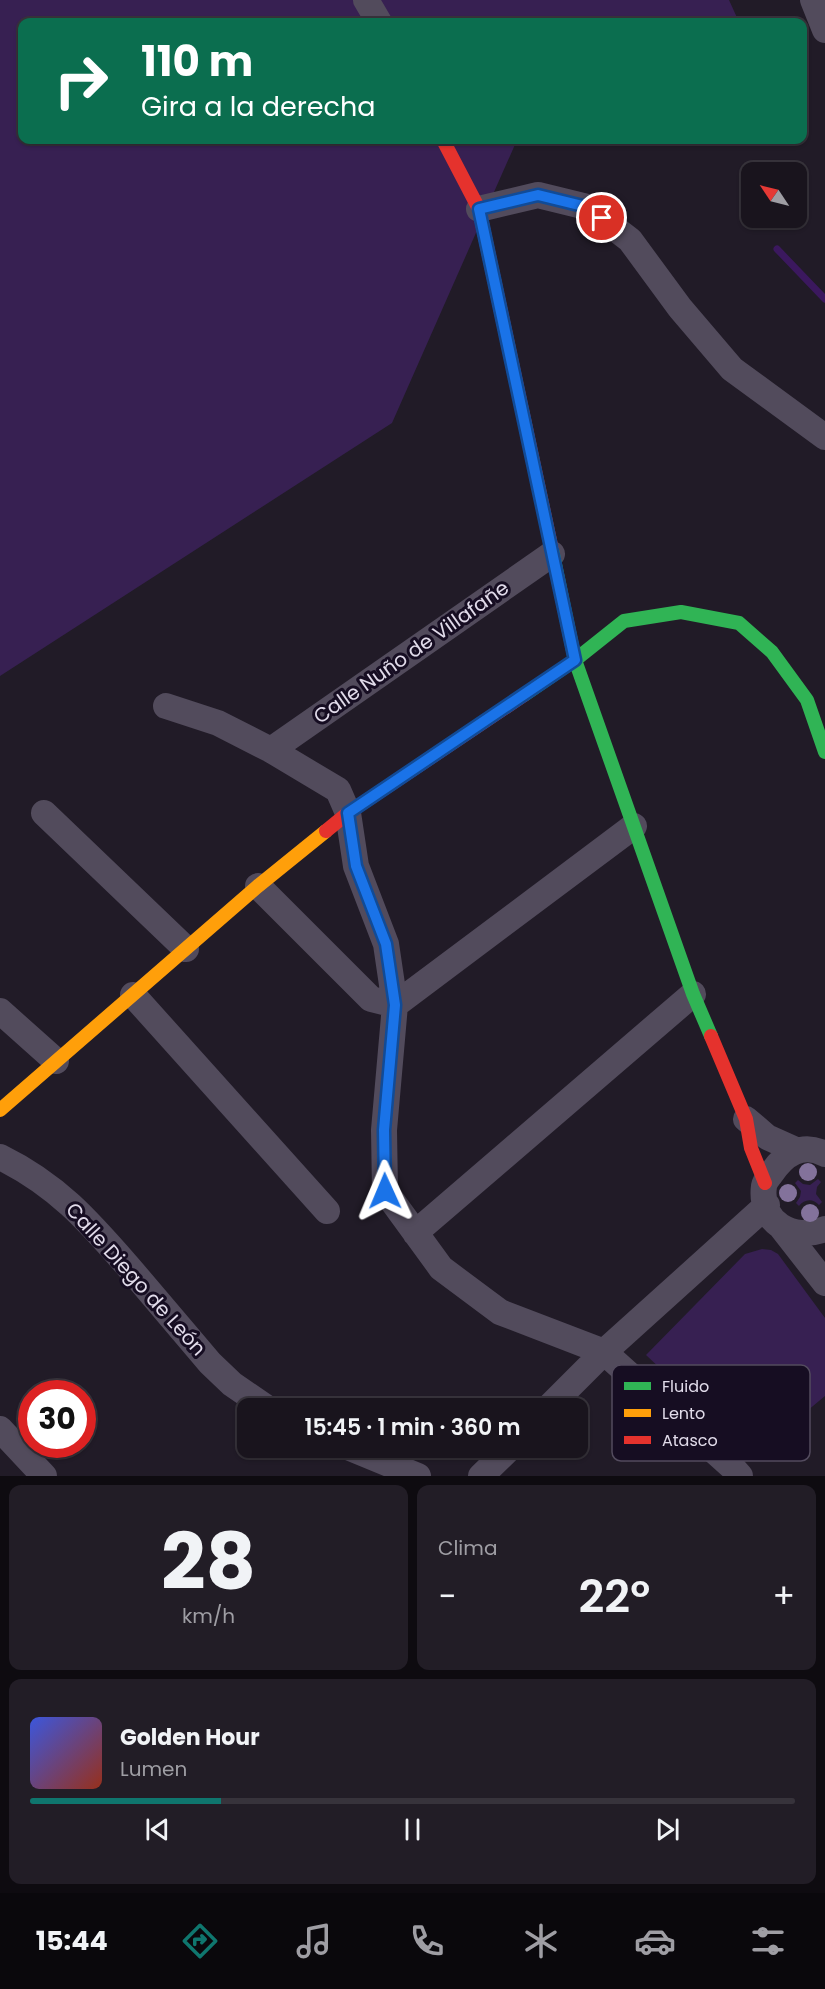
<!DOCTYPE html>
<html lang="es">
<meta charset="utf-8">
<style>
:root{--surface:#19141d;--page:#221d26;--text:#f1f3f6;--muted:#9f9ea4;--line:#37333b;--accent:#0f766e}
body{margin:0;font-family:Poppins,sans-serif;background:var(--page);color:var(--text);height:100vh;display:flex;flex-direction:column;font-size:22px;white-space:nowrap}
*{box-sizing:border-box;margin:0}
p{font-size:20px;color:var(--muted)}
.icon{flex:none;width:33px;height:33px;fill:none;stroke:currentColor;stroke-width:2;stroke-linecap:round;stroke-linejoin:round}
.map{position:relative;height:1476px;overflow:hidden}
.drawer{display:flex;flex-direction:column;gap:9px;padding:9px;background:#0e0b10;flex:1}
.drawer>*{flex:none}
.hud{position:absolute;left:18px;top:18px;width:789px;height:126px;border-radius:12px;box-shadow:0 2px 4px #0004,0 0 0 2px var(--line);background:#0b6e4f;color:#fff;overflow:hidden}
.needle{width:39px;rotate:305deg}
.buttons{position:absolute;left:741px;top:162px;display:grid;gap:12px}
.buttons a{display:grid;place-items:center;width:66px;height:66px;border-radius:12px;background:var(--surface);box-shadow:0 2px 4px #0004,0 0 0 2px var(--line);font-size:30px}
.speed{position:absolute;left:18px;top:1380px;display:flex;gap:12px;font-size:30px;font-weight:700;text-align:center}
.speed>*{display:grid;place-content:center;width:78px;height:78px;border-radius:50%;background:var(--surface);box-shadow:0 2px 4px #0004,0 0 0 2px var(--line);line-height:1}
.speed .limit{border:9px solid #d22;background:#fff;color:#111}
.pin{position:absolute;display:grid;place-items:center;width:51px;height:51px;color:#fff;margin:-26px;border:3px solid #fff;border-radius:50%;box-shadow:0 2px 6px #0007}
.me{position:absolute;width:66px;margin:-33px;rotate:359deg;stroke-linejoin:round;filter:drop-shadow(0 0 4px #0008)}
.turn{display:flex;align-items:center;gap:21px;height:126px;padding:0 24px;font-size:27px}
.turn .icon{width:78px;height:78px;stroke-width:2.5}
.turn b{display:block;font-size:42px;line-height:51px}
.big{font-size:45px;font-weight:600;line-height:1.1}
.drawer .widget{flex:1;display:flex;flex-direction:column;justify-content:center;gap:9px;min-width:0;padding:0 21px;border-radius:12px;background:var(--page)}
.drawer .dial{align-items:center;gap:0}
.dial b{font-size:78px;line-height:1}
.song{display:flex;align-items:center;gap:18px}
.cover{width:72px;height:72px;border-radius:9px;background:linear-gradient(135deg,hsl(230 70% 55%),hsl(10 70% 35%))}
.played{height:6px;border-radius:3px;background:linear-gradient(90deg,var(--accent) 25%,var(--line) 25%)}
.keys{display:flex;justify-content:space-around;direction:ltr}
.heat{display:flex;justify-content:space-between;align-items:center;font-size:33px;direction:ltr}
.drawer .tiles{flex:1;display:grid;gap:9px;grid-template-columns:1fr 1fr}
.widget:last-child{grid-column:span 2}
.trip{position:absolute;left:237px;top:1398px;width:351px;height:60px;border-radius:12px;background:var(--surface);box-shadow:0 2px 4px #0004,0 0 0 2px var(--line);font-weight:600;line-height:60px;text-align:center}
.tab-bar{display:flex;height:96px;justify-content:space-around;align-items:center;background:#0a080c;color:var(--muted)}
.tab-bar .icon{width:42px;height:42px}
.tab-bar .current{color:var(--accent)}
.tab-bar b{font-size:27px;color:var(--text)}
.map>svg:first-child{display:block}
</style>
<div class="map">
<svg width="825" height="1476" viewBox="0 0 825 1476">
<rect width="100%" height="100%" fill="#211b27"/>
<path fill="#372052" d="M0,0H729L739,22H22V140H517L392,423L0,676Z
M818,1179L821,1182L817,1187L816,1194L822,1202L819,1205C813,1198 804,1199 799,1206L796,1203L800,1197L801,1191L795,1183L798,1180L803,1184L810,1185Z
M762,1249L771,1250L778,1254L825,1318V1396L753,1456L646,1355L745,1254Z"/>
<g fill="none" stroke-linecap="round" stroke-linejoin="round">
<path stroke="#3b185e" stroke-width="7" d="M777,249L825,299"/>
<path stroke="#524b5c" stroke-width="26" d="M366,0L379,22
M813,0L825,30
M479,209L538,195L587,207L630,240L680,308L732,369L825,437
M166,706L218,723L271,750L338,790L348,813L356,866L386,944L395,1005L384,1130L385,1191L441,1268L500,1312L604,1352L732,1467L740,1476
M271,750L552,554
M44,813L186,949
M258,886L371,999L395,1005L634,826
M133,995L327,1211
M0,1011L56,1061
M746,1119L767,1137L796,1150
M825,1154C802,1142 784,1154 771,1174C768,1178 765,1181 764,1186C759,1223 793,1242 825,1229
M0,1157C59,1186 90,1223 132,1271C158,1302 184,1332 210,1363L232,1384L267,1408
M782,1228L825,1283
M415,1233L693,994
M548,1408L604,1352L767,1205
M0,1429L44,1476
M350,1448L418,1476
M481,1476L510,1448"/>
<path stroke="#30b455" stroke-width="14" d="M552,550L575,660L693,994L711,1036
M524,695L575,660L624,621L681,612L739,623L772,652L807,700L825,752"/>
<path stroke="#ff9f0a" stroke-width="14" d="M0,1110L258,886L326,831"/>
<path stroke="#e5322d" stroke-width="14" d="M443,140L479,209L552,550
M326,831L348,813L524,695
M711,1036L746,1119L751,1148L765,1183"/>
</g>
<g fill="#83729b">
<circle cx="808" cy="1172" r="9"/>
<circle cx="788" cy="1193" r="9"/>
<circle cx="810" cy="1213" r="9"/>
</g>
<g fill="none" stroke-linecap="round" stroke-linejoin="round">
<defs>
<path id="route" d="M385,1191L384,1130L395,1005L386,944L356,866L348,813L575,660L479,209L538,195L587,207L602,218"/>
</defs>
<use href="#route" stroke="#114b97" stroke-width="15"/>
<use href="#route" stroke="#1a73e8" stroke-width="10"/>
</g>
<g text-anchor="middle" stroke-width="6" stroke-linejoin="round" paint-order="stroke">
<g font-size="20" fill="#e1dbea" stroke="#160d22">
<text transform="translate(411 652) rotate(-35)" y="7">Calle Nuño de Villafañe</text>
<text transform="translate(136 1279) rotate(48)" y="7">Calle Diego de León</text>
</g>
</g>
<rect x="612" y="1365" width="198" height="96" rx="9" fill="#160d22" stroke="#534b5e" stroke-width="1.5"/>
<rect x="624" y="1382" width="27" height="8" fill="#30b455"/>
<rect x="624" y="1409" width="27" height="8" fill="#ff9f0a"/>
<rect x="624" y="1436" width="27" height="8" fill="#e5322d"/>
<g font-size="16" fill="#e1dbea">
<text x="662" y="1392">Fluido</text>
<text x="662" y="1419">Lento</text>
<text x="662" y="1446">Atasco</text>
</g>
</svg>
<div class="buttons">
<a><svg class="needle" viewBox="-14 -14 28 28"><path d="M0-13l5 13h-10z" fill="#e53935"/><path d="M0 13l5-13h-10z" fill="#9f9ea4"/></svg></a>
</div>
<div class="speed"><div class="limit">30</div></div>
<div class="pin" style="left:602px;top:218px;background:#d93025"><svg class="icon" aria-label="arrive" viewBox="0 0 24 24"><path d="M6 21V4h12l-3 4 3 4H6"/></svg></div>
<svg class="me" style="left:385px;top:1191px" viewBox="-20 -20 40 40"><path d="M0-17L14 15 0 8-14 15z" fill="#1a73e8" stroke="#fff" stroke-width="4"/></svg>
<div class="trip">15:45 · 1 min · 360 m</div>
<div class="hud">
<div class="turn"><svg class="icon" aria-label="right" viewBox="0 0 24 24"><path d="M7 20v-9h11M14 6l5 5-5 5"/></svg><div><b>110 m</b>Gira a la derecha</div></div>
</div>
</div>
<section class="drawer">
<div class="tiles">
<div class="widget dial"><b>28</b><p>km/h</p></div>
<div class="widget"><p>Clima</p>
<div class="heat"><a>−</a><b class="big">22°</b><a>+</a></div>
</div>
<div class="widget">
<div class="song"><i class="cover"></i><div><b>Golden Hour</b><p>Lumen</p></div></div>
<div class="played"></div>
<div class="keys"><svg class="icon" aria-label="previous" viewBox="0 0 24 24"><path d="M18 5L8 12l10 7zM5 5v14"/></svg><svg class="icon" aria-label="pause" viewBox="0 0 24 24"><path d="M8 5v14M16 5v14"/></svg><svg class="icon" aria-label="next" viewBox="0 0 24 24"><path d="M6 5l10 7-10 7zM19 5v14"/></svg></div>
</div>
</div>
</section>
<nav class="tab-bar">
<b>15:44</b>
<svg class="icon current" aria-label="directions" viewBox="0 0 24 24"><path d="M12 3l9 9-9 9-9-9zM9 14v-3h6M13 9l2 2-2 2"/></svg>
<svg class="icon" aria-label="music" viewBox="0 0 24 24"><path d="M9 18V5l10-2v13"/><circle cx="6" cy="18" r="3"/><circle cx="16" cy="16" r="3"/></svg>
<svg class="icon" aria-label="phone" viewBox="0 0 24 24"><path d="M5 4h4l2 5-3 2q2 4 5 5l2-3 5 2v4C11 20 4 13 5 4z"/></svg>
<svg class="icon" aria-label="climate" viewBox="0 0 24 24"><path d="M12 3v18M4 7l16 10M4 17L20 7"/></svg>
<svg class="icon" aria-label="car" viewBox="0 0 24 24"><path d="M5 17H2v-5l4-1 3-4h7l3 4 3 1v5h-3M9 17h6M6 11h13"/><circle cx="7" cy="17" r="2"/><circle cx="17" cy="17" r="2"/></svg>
<svg class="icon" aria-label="filters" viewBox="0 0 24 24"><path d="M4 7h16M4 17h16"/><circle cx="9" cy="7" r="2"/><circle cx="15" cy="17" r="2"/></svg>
</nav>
